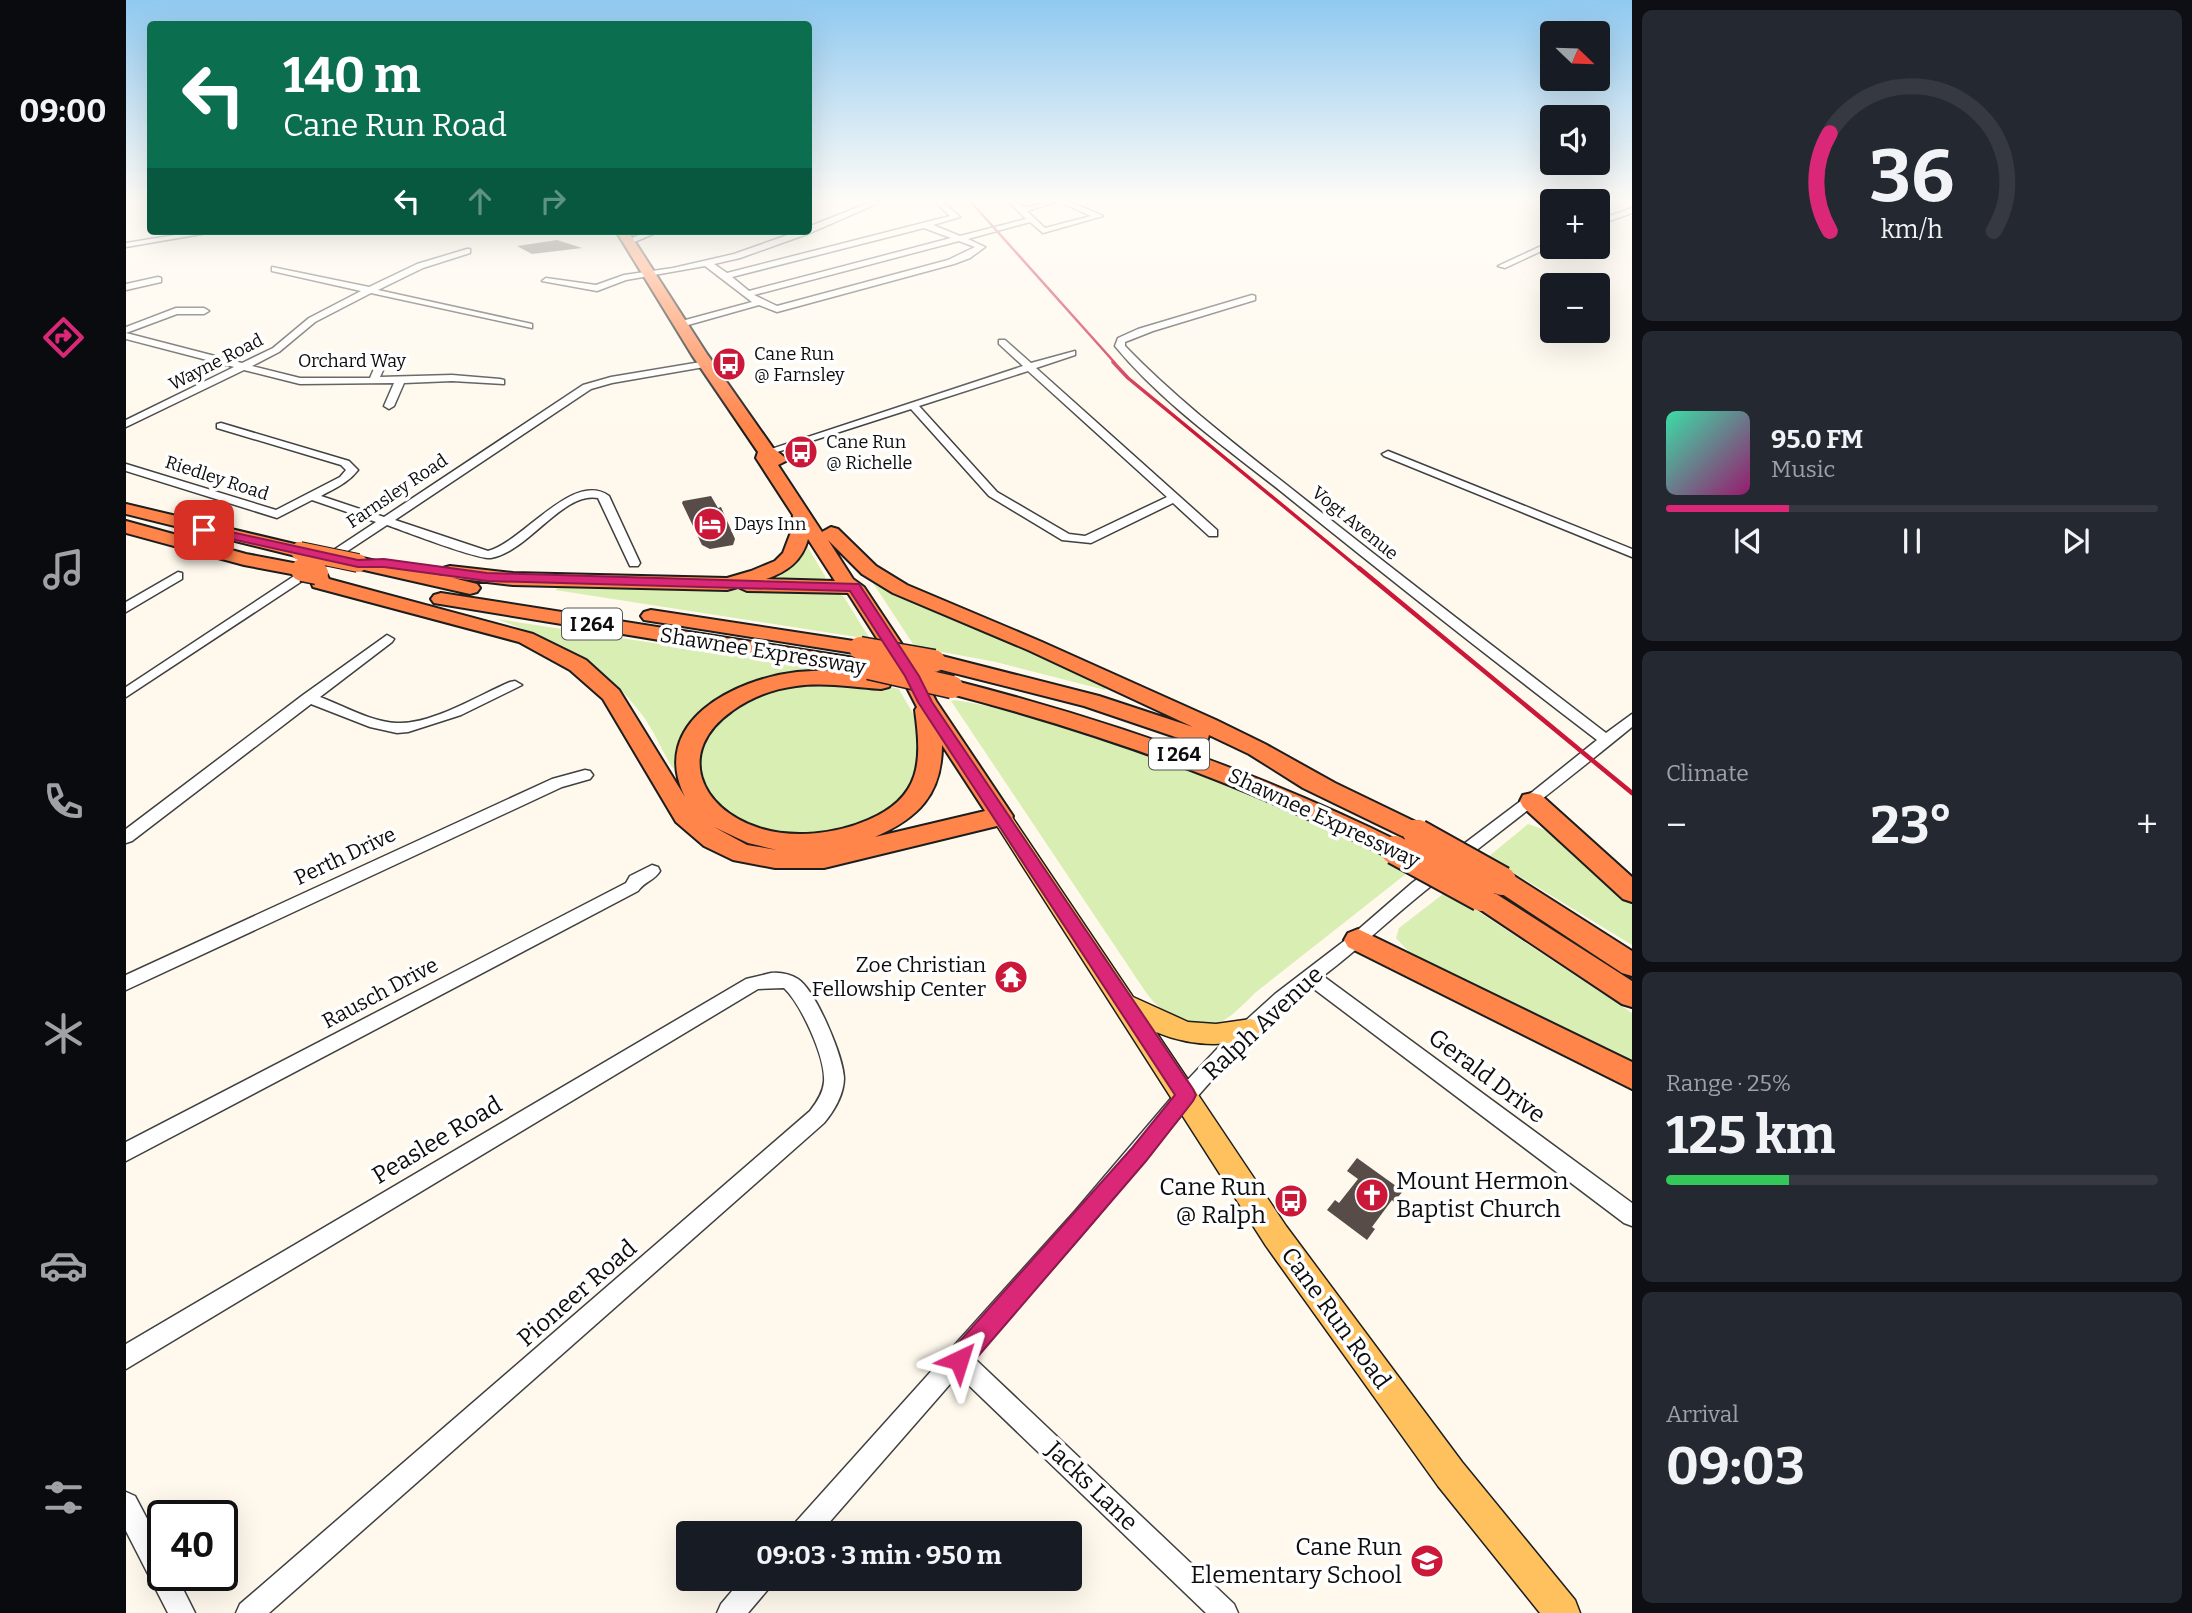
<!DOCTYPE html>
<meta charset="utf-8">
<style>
:root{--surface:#171b24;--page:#242831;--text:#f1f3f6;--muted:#9ea1a6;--line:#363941;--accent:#db2777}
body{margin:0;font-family:Bitter,serif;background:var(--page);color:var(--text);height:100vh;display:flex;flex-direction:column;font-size:26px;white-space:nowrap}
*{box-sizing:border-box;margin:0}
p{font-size:23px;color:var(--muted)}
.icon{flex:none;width:38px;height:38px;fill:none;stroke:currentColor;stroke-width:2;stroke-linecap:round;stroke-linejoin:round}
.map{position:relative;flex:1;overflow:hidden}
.side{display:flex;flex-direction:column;gap:10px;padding:10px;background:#0d0f14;width:560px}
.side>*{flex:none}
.guide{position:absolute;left:21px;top:21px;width:665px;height:214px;border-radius:7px;box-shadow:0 7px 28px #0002;background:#0b6e4f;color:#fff;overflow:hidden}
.needle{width:46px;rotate:113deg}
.fabs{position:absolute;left:1414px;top:21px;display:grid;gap:14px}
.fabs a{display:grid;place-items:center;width:70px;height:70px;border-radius:7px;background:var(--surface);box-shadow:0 7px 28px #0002;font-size:35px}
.speed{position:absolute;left:21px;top:1500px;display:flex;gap:14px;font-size:35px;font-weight:700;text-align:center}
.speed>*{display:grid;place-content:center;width:91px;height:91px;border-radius:50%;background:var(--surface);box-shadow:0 7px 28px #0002;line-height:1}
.speed .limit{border:4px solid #111;border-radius:10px;background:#fff;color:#111}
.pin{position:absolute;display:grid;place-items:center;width:60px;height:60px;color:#fff;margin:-30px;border-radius:14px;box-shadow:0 4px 10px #0006}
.me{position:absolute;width:77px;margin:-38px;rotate:41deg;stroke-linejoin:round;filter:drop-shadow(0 0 5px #0008)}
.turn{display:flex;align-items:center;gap:24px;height:147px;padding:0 21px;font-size:32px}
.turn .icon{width:91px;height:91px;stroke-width:2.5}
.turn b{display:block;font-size:49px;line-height:60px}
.lanes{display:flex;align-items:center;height:66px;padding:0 21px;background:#0003;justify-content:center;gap:35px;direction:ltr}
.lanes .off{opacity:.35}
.big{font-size:52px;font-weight:700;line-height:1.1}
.side .card{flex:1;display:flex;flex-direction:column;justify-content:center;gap:10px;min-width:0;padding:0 24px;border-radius:10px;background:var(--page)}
.side .dial{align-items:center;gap:0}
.dial svg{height:182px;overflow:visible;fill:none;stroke:var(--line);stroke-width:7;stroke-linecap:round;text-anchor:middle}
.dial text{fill:var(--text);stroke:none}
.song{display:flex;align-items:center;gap:21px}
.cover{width:84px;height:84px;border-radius:10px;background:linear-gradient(135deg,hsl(160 70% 55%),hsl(320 70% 35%))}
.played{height:7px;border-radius:4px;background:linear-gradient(90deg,var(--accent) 25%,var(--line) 25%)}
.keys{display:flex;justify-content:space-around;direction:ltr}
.heat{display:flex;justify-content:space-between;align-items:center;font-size:38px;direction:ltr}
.charge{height:10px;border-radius:5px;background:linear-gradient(90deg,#34c759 25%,var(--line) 0)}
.trip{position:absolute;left:550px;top:1521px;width:406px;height:70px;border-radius:7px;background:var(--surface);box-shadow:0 7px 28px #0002;font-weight:700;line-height:70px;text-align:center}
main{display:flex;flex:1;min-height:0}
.menu{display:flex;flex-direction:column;width:126px;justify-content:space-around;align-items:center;background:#090b0e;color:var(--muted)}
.menu .icon{width:49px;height:49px}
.menu .selected{color:var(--accent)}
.menu b{font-size:32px;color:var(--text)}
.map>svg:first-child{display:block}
</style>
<main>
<nav class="menu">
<b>09:00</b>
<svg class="icon selected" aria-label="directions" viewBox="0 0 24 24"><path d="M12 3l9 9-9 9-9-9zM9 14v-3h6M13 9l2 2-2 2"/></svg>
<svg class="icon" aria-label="music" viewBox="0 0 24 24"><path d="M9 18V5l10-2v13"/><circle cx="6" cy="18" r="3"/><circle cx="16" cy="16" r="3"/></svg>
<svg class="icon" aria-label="phone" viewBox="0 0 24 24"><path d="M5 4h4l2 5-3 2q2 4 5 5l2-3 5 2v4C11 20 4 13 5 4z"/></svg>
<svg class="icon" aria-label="climate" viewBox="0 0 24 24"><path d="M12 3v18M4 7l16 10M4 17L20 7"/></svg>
<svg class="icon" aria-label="car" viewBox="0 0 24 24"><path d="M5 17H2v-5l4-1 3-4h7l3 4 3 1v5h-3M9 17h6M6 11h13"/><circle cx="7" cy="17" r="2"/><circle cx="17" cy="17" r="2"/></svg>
<svg class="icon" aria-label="filters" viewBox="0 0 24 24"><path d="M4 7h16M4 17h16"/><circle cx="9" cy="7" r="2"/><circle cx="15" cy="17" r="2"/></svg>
</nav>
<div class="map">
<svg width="1506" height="1613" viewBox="0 0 1506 1613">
<rect width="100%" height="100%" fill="#fff9ed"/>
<path fill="#d9eeb2" d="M681,546L699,576V580L643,578L670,562Z
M741,574L982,684L979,690L870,662L789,647Z
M435,585L713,593L718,597L744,639L429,590Z
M371,619L697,669L712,672L615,689L550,770L546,767C536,751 528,731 517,716C476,661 433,643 371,619Z
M667,683L755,685L773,689C793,726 810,741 787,781C778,796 774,804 759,812C728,828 698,837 662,834C607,831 539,778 589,724C596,717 603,706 612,702C629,694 649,689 667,683Z
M829,700C988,727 1143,794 1285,870L1130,992C1106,1015 1091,1036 1056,1020C1040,1013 1032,1008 1021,994L825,701Z
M1402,824L1431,834L1506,903V945L1362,857Z
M1321,891L1506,1013V1066L1283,952L1270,938L1273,928Z"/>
<path fill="#574c48" d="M431,240L456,248L406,254L391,246Z
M585,496L592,508L595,507L609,539L607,545L584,549L576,545L556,503L557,501Z
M1231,1158L1277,1191L1268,1202L1266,1200L1246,1227L1249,1229L1241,1240L1201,1210L1209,1200L1213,1203L1232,1179L1221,1171Z"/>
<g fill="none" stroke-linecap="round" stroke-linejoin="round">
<defs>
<path id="minor" d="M745,202H755L684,233L614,258L588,264L601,273L824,216L809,202H817L834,217L807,225L834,236L900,219L883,202H891L897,207L930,202L901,211L919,228L965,216L934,202H944L977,216L917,233L904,222L842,239L859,247L844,258L828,264L651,312L633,305L555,327L550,324L552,322L626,302L579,266L500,280L471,291L416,281L420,278L470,285L498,275L547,268L608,254L673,231H682V227ZM798,228L825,238L623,291L606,277ZM833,241L849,247L822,260L651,306L628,295Z
M1506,208V213L1472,225V220Z
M74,231H93L0,247V243Z
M523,231H534L506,243L499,241Z
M1426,241V246L1379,268L1372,266Z
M341,249H344V253L297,268L252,290L406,324V328L245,293L189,322L153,352L126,366L174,378H244L254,355L259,352L264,355L254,377L326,375L374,379L378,380V384L326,381L278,383L268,406L263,409L258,406L268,383L174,384L118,370L0,427V420L108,367L0,339V333L116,363L147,348L183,318L235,291L146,271V267L243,287L291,264Z
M32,277L35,278V282L0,290V284Z
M1126,295L1129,296V300L1027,331L999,342V346C1054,403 1118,451 1181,501C1280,580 1380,656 1480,733L1506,714V727C1438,783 1369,835 1300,890C1265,918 1233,949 1197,976L1506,1203V1226L1498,1223L1184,986C1106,1048 1044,1129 981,1205C938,1257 892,1307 848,1358L1108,1604L1112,1613H1080L832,1375L694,1533H664L668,1524L950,1210L1053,1089L1107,1032L1149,994L1226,935L1286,883L1400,797L1471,740C1365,659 1261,577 1157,493C1099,447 1036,403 989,346L992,338L1012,329Z
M50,308H78L83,311L78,314H51L0,333V327Z
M873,340H879L905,363L949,351V355L910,368L1091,530V536H1083L1047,503L965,543L936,540L863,496L785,409L645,454L636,452L897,366L873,344ZM902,371L1041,497L959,536L943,534L871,492L793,406Z
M581,361L586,364L584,366L486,383L465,389L269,520L362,551C397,542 447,470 483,496L514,563L512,566H504L472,498C437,491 402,552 365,558C352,560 278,531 261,525L0,697V687L250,522L186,500L151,518L0,471V464L150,510L214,477L220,470L215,465L91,428V424L95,423L223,461L232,470C222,483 209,488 195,496L258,517L457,385L485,377Z
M1262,451L1506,549V557L1258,456L1256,454Z
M52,572L56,573V579L0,612V602Z
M261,635L268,639L266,642L194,697C218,706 245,722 271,723C305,725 353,695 384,682L389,681L396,685L335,715L282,732L271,733L244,727L185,704L6,841L0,843V829L177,695Z
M459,770L464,771L467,775L464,779L436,787L0,990V975L426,779Z
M526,865L532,867L534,871C529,880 518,882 512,891L0,1161V1142L500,883L504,876Z
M645,973C654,972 664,974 672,979C690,991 717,1056 718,1078C718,1094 708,1111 698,1123L143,1613H110L114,1604L684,1111C691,1102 697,1093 698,1082C700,1058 675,1004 658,988L632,989L0,1369V1344L620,979Z
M0,1492L9,1496L37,1549V1575H50L69,1613H42L0,1531Z
M617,1578H648L644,1587L622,1613H591L595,1604Z"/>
<path id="major" d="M875,809L882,811L1007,997L1062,1022L1090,1024L1125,1019L1134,1022L1137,1029L1134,1036C1099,1048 1064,1046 1030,1032L1160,1226L1336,1462L1449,1600L1454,1613H1414L1312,1486L1140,1246L868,821L864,816L868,811Z"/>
<path id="highway" d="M490,231H502L581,354L647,448L662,460L652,465L696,532L705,527L712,529L750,566L781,585L916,642L1090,720L1139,744L1209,783L1296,825L1300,831L1296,837L1287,840L1278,837L1177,788L1123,754L1083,735L1081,742L1073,745L958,706L800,666L797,661L800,656L808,654L973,696L1067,727L902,650L767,593L736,574L702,540L727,579L738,587L797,676L810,701L887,816L884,822L875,825L698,868H649L607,860L578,846L550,822L477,699L444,670L393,642L187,587L182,574L176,576L118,565L0,533V521L120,554L183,566L185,569H198L203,579L407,634L460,660L493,690L559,797C522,722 609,679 671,672C700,669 735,670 763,677L766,682L763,687L755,689C727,687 698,682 670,686C647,689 625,697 606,711C549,751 573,809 633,828C667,839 710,834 742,820C796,797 796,761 789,710L791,707L775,676L722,593L621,591L612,587L601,590L387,585L327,578L351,584L354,588L351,592L344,594L225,567L222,563L232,557L317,576L314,572L317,568L324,566L387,573L601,578L625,571L649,561L657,553L665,532L667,515L630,458L632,452L566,355ZM682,539L709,581L640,579C661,572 676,561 682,539ZM816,745L859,811L749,837C792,818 816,795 816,745ZM588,827L622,843L651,850L621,845Z
M0,504L181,547L184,551L174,557L0,514Z
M315,593L735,659L743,661L746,666L743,671L735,673L308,603L305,599L308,595Z
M525,610L734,642L741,644L745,648L741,652L734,654L518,620L515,616L518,612Z
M826,680C983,720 1133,772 1278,844L1282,850L1278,856L1269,859L1260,856C1118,784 972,732 818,692L815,687L818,682Z
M1406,793L1415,795L1506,877V902L1497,899L1397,807L1394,801L1397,795Z
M1376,871L1385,874L1506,951V976L1496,973L1367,888L1363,881L1367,874Z
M1355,887L1364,890L1506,981V1007L1496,1004L1346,904L1342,897L1346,890Z
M1232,929L1506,1062V1089L1222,947L1218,940L1222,933Z"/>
</defs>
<use href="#minor" stroke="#404040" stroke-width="3"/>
<use href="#major" stroke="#1e1e1e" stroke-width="3"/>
<use href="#highway" stroke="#1e1e1e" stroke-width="4"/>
<use href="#minor" fill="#fff" fill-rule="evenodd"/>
<use href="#major" fill="#ffc15d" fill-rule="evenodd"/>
<use href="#highway" fill="#ff854b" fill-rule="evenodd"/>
<path stroke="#cb1738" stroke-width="2.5" d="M845,202L989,363"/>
<path stroke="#cb1738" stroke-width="3.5" d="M987,362L1002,378L1235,570"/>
<path stroke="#cb1738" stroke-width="4.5" d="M1233,568L1506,793"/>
<defs>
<path id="highway-bridge-far2" d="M174,551L232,563"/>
<path id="highway-bridge-far1" d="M176,570L191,573
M734,648L808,661
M743,668L826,687
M1287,831L1295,835"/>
<path id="highway-bridge" d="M1292,834L1376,881
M1269,850L1355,897"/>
</defs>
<use href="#highway-bridge-far2" stroke="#1e1e1e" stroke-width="20" stroke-linecap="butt"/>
<use href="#highway-bridge-far1" stroke="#1e1e1e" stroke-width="25" stroke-linecap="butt"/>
<use href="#highway-bridge" stroke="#1e1e1e" stroke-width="32" stroke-linecap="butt"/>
<use href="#highway-bridge-far2" stroke="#ff854b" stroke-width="18"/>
<use href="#highway-bridge-far1" stroke="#ff854b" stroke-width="22"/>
<use href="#highway-bridge" stroke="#ff854b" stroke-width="28"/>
</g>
<linearGradient id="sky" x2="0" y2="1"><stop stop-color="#90c9f0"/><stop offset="0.47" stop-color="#fffcf7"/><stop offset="1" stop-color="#fffcf7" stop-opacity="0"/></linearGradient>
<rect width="1506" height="427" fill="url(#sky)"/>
<path fill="#db2777" stroke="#8e194d" stroke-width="2" d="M78,526L232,560L258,559L361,573L733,584L793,676L806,702L1067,1089L1070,1095L1067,1101L1020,1161L842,1368L833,1371L825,1368L822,1360L825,1351L1006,1148L1049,1095L792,702L779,676L724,591L361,581L258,567H232L74,532L72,530Z"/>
<defs>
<symbol id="bus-disc" viewBox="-11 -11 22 22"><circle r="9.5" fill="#cb1738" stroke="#fff"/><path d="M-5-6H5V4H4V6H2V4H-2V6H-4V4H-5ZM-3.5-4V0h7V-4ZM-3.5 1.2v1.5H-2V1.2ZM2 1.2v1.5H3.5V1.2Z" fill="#fff"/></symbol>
<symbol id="hotel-disc" viewBox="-11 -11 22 22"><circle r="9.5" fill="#cb1738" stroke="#fff"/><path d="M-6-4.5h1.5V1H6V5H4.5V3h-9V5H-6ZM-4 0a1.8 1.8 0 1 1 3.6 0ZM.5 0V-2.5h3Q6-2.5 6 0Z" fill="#fff"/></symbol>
<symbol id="temple-disc" viewBox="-11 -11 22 22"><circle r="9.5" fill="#cb1738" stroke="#fff"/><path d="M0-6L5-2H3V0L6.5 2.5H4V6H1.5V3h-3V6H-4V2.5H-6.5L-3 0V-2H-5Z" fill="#fff"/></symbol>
<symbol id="church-disc" viewBox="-11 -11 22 22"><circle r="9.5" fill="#cb1738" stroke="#fff"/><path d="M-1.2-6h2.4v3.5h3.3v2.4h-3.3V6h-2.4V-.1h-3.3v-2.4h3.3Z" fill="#fff"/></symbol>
<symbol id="school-disc" viewBox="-11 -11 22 22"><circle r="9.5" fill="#cb1738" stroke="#fff"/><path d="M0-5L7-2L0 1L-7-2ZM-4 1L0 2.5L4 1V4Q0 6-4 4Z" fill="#fff"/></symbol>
</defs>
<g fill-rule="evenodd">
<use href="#bus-disc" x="584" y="345" width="38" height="38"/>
<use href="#bus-disc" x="656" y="433" width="38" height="38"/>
<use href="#hotel-disc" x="565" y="505" width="38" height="38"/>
<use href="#temple-disc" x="866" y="958" width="38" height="38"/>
<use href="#church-disc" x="1227" y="1176" width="38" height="38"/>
<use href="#bus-disc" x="1146" y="1182" width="38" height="38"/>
<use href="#school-disc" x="1282" y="1542" width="38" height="38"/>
</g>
<g text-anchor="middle" stroke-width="7" stroke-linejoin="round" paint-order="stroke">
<g font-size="18" fill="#0d0d0d" stroke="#fff" text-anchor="start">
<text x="628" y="360">Cane Run<tspan x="628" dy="21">@ Farnsley</tspan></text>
<text x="700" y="448">Cane Run<tspan x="700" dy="21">@ Richelle</tspan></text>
<text x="608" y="530">Days Inn</text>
</g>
<g font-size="18" fill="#0d0d0d" stroke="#fff">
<text x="226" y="367">Orchard Way</text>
<text transform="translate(90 362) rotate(-27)" y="6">Wayne Road</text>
<text transform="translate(91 478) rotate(18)" y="6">Riedley Road</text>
<text transform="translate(271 491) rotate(-34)" y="6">Farnsley Road</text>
<text transform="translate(1229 523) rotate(39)" y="6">Vogt Avenue</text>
</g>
<g fill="#fff" stroke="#565656" stroke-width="2">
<rect x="436" y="608.5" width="60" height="31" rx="5"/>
<rect x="1023" y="738.5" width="60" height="31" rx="5"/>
</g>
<g font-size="19" font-weight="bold" fill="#0d0d0d">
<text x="466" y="631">I 264</text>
<text x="1053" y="761">I 264</text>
</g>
<g font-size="21" fill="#0d0d0d" stroke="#fff">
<text transform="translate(637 651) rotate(9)" y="7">Shawnee Expressway</text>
<text transform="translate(1198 818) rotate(25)" y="7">Shawnee Expressway</text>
<text transform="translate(219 856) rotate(-25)" y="7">Perth Drive</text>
<text transform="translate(254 993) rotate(-28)" y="7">Rausch Drive</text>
</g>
<g font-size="21" fill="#0d0d0d" stroke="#fff" text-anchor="end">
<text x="860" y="972">Zoe Christian<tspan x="860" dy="24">Fellowship Center</tspan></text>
</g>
<g font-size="24" fill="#0d0d0d" stroke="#fff">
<text transform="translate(1137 1023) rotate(-43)" y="8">Ralph Avenue</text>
<text transform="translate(1361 1076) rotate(37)" y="8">Gerald Drive</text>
<text transform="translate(311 1140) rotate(-31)" y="8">Peaslee Road</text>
<text transform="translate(451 1293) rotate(-41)" y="8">Pioneer Road</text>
<text transform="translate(1210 1318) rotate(54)" y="8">Cane Run Road</text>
<text transform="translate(966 1486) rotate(44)" y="8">Jacks Lane</text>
</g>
<g font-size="24" fill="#0d0d0d" stroke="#fff" text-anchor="end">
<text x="1270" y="1189" text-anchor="start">Mount Hermon<tspan x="1270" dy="28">Baptist Church</tspan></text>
<text x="1140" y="1195">Cane Run<tspan x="1140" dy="28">@ Ralph</tspan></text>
<text x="1276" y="1555">Cane Run<tspan x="1276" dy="28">Elementary School</tspan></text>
</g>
</g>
</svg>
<div class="fabs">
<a><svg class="needle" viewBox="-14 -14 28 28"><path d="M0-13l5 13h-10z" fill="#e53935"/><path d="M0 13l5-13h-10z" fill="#9ea1a6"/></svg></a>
<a><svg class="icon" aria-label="sound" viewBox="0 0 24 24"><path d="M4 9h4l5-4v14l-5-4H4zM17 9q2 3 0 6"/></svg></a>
<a>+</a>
<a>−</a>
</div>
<div class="speed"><div class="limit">40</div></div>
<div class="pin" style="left:78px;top:530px;background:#d93025"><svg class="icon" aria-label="arrive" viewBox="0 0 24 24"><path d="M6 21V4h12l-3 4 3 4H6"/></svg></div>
<svg class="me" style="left:833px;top:1360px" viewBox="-20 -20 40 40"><path d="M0-17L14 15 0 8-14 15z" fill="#db2777" stroke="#fff" stroke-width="4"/></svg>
<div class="trip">09:03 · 3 min · 950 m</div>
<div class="guide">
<div class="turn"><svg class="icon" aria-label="left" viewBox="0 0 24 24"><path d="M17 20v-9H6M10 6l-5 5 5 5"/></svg><div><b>140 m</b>Cane Run Road</div></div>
<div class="lanes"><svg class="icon" aria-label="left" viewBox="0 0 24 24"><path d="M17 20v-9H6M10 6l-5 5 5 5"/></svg><svg class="icon off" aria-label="ahead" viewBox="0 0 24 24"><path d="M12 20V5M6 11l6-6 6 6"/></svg><svg class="icon off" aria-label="right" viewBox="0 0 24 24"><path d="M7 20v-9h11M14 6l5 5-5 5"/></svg></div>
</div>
</div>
<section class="side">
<div class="card dial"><svg viewBox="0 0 100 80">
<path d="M14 69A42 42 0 1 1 86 69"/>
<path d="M14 69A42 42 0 0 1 14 26" stroke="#db2777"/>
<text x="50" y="56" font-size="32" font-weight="700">36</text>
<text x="50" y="72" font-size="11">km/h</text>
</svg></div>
<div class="card">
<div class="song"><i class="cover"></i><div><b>95.0 FM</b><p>Music</p></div></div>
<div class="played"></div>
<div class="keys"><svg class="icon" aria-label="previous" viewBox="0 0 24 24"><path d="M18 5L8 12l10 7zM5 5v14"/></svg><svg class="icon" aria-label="pause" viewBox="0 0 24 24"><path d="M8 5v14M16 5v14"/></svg><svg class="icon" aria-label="next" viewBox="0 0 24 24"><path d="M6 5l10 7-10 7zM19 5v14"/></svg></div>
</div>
<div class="card"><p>Climate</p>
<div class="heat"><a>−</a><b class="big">23°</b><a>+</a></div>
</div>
<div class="card"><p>Range · 25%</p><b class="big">125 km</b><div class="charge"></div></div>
<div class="card"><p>Arrival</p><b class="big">09:03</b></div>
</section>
</main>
